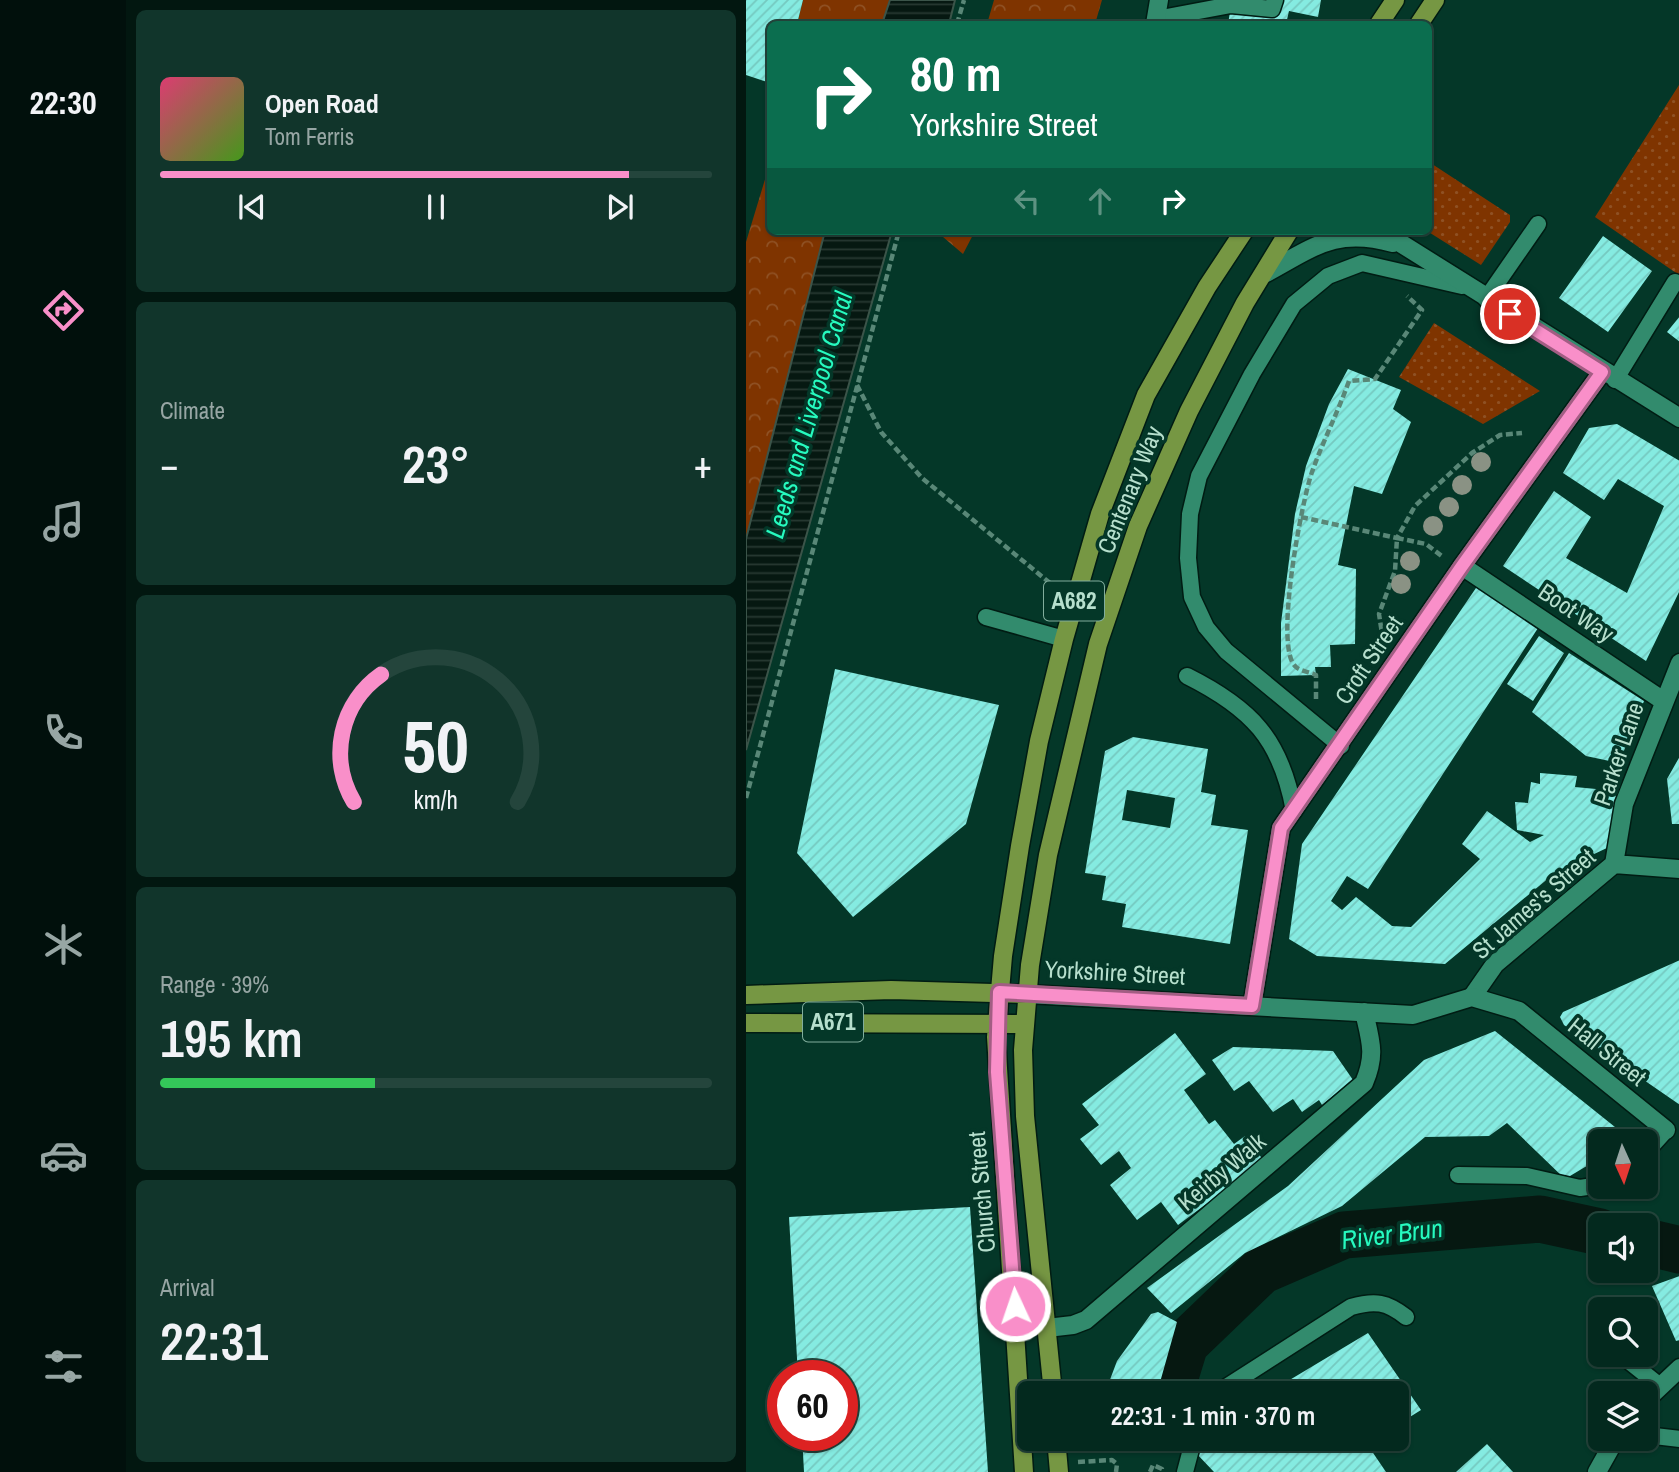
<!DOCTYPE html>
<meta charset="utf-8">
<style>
:root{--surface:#03291e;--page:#11352b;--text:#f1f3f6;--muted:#97a6a4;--line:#24453c;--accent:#f98fc9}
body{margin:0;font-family:"Archivo Narrow",sans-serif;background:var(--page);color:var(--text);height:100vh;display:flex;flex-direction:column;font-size:26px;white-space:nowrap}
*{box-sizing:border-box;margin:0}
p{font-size:23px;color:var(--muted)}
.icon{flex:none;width:38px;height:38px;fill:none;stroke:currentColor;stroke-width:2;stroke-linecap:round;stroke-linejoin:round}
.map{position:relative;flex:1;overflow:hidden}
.drawer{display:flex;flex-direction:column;gap:10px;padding:10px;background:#021710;width:620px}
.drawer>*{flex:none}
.guide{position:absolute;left:21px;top:21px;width:665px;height:214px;border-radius:10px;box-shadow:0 2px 5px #0004,0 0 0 2px var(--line);background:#0b6e4f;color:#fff;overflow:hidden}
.needle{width:46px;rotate:177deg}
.fabs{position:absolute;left:842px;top:1129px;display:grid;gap:14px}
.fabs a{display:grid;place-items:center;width:70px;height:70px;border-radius:10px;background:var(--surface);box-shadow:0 2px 5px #0004,0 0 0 2px var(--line);font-size:35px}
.speed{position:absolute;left:21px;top:1360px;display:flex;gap:14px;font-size:35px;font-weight:700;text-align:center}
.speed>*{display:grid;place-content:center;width:91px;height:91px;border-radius:50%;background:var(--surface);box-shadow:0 2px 5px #0004,0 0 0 2px var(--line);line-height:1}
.speed .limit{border:10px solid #d22;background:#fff;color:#111}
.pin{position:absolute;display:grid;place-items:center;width:60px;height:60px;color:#fff;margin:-30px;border:4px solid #fff;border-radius:50%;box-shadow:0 2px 7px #0007}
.me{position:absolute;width:77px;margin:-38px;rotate:357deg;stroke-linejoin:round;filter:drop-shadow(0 0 5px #0008)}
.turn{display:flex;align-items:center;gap:24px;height:147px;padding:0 28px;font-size:32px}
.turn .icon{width:91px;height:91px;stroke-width:2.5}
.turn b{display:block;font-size:49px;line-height:60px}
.lanes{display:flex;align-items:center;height:66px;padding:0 28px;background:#0003;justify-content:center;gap:35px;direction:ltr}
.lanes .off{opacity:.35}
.big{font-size:52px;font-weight:600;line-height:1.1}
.drawer .widget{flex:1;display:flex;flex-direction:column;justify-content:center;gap:10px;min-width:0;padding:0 24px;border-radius:10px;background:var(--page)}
.drawer .dial{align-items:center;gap:0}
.dial svg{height:182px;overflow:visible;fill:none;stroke:var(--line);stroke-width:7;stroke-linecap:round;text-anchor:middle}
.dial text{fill:var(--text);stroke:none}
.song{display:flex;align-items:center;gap:21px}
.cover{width:84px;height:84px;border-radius:10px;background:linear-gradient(135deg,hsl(340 70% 55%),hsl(100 70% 35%))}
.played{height:7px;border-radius:4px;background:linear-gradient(90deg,var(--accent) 85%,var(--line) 85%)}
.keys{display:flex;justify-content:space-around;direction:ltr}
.heat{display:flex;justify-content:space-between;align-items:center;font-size:38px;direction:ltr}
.charge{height:10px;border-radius:5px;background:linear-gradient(90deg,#34c759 39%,var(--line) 0)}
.trip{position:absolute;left:271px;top:1381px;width:392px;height:70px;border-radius:10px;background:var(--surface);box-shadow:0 2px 5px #0004,0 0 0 2px var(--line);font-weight:600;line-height:70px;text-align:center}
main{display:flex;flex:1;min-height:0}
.menu{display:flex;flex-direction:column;width:126px;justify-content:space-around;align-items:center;background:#01100c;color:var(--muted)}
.menu .icon{width:49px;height:49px}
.menu .current{color:var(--accent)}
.menu b{font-size:32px;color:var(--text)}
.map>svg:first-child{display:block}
</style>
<main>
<nav class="menu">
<b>22:30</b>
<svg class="icon current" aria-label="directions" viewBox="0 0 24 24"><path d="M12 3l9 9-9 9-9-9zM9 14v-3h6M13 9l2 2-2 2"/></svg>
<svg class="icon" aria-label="music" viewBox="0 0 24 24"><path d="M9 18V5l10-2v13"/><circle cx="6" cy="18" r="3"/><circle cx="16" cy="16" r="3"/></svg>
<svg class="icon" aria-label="phone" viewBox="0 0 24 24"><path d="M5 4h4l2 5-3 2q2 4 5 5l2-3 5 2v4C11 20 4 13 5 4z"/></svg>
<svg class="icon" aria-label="climate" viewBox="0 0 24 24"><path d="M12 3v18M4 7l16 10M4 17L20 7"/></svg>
<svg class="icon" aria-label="car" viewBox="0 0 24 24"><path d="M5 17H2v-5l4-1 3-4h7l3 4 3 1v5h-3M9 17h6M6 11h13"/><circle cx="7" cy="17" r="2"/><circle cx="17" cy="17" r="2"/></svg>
<svg class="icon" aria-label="filters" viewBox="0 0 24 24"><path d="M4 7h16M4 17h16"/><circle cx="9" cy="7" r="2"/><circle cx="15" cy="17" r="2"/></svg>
</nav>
<section class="drawer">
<div class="widget">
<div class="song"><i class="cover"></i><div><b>Open Road</b><p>Tom Ferris</p></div></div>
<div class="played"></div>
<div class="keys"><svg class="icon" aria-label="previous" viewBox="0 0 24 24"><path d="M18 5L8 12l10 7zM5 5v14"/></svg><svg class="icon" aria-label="pause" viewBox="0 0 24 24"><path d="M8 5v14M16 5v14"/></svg><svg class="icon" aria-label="next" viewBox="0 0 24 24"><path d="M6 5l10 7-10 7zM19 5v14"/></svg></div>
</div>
<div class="widget"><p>Climate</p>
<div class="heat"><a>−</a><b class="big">23°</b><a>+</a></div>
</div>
<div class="widget dial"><svg viewBox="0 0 100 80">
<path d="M14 69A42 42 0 1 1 86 69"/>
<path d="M14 69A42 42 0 0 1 26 13" stroke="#f98fc9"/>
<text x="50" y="56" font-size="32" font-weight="700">50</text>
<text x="50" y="72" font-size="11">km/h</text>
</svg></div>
<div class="widget"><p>Range · 39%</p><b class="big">195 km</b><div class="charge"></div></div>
<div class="widget"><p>Arrival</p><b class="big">22:31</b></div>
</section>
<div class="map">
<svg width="934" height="1472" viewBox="0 0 934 1472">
<defs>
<pattern id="green-dots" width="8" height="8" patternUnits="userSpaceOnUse" patternTransform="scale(1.75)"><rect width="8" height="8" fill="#7f3400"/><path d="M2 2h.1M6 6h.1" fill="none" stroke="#8f5124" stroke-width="1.8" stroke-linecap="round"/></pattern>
<pattern id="forest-crowns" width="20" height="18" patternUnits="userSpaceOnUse" patternTransform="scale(1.75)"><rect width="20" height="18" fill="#7f3400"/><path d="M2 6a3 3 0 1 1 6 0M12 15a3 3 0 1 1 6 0" fill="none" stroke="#8f5124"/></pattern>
<pattern id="water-rules" width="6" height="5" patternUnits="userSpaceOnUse" patternTransform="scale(1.75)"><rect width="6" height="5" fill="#061811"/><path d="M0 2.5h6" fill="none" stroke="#283932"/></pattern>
<pattern id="building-hatch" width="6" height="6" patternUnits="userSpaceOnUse" patternTransform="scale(1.75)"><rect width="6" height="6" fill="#85ebe1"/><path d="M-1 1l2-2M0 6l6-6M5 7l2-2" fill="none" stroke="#75c9c0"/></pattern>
</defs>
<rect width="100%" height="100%" fill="#043728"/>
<path fill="url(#green-dots)" d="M933,85V275L849,217Z
M683,162L764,215V222L735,265L681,231Z
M688,323L794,391L737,424L653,377Z"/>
<path fill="url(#forest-crowns)" d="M57,0H144L136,24H51Z
M248,0H356L349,24H241Z
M24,163V231H79L0,539V242Z
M190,231H229L217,254Z"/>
<path fill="url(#water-rules)" stroke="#3b5449" stroke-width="2" d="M144,0H209L203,24H136Z
M79,231H146L0,750V539Z"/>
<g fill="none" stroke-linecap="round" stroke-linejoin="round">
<path stroke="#061811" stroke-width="47" d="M900,1242L934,1250
M424,1393L439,1344L515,1271L598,1235L794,1219L854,1232"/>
</g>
<path fill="url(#building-hatch)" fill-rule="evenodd" d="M0,0H57L51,24H24V83L0,75Z
M486,0H575L572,17L543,11L540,24H482Z
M857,236L906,271L862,332L813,298Z
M934,316V342L921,332Z
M602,369L655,390L647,409L665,422L636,494L608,486L592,565L610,569L609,644L584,645L585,667H569L570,675L535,676V623L549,514L560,466L583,404Z
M871,424L934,461V590L900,661L757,566L808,491L845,517L820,558L881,593L918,506L872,479L858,500L817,473L843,428Z
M732,585L792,628L622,889L601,876L585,901L596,910L610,897L646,926L665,927L734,859L716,844L741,811L784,842L798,835L771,830L769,802L782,803L785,782L794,784V773L831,776L829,787L871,791L863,847L810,872L699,964L571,956L543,939L556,844Z
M793,636L818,653L787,701L761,684Z
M823,653L898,701L873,763L840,756L786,712Z
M89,669L253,705L220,824L107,917L51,853Z
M387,737L462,749L455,792L470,795L465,825L502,830L484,944L376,927L380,904L356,900L360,876L339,873L359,751ZM381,790L429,798L424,828L376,820Z
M934,756V824H926L921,779Z
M934,960V1105L818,1025L814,1017L817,1012Z
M749,1031L879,1135L873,1141H854V1158L819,1179L761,1123L743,1136L679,1137L596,1206L499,1253L425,1313L401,1288L542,1186L678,1060Z
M429,1033L460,1074L438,1090L463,1124L469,1120L488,1144L499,1136L518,1161L432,1225L415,1202L391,1220L364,1185L385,1168L373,1151L355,1165L334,1139L353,1125L336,1104Z
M487,1047L587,1051L607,1080L576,1105L573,1100L556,1112L547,1099L527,1112L503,1081L488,1091L466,1060Z
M224,1207L242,1472H58L56,1435H96V1376H52L43,1217Z
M934,1276V1340L930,1341L906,1286Z
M412,1312L431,1322L411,1393H359L371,1361L405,1314Z
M622,1333L675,1410L651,1425V1393H522Z
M454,1438H630L621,1444L640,1472H468L450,1453Z
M741,1444L767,1472H710Z"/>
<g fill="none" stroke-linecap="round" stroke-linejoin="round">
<defs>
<path id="service" d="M410,19L485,5L526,9L529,0
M740,299L792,224
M869,380L929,282
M240,617L318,639
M441,676C505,708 535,739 548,811
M595,746L480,651L460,627L446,597L442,558L444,514L453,476L506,374L548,304L582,276L616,263L716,286
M900,1152L920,1130
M712,1175L781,1176L834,1188L854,1185
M874,1354L914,1386
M471,1393L605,1307C629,1300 641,1302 660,1317
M900,1435L934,1439
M439,1472L448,1438"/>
<path id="pedestrian" d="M716,566L916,700
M868,864L878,804L934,663
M726,997L749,964L868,864L934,869"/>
<path id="minor" d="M409,24L413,0
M635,231L934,418
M520,273C568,247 590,227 647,243
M281,994L667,1015L726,997L773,1011L920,1130
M506,1006L535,828L716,566L856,372
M301,1328L327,1325L340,1320L618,1083C630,1055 625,1042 618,1012
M900,1400L934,1368
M851,1472L870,1438"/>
<path id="primary" d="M633,24L649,0
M673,24L689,0
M0,995L145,990L281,994
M0,1023L278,1024
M307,1393L279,1116L277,1050L284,965L302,855L352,644L392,526L443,411L499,303L543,231
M310,1438L313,1472
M278,1472L250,1037L257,956L274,846L293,741L318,639L354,514L400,395L461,287L498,231"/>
</defs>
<use href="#service" stroke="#011c13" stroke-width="19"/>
<use href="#pedestrian" stroke="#011c13" stroke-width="21"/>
<use href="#minor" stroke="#011c13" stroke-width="21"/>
<use href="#primary" stroke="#011c13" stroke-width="21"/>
<path stroke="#598777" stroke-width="4.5" stroke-dasharray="7 3.5" stroke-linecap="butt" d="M211,24L218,0
M111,385L135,432L176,478L310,588
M555,517L651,538L669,506L726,453L754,435L776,433
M637,640L633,614L649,571L651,538L680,544L697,557
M570,699V675C564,672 554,671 550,667C527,649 556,500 566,472C577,441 592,412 603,381L629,379L676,310L661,296
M0,798L153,231
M332,1462L366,1460L371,1464L370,1472
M404,1472L407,1465L416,1469V1472"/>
<use href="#service" stroke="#328b6d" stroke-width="16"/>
<use href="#pedestrian" stroke="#328b6d" stroke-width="18"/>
<use href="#minor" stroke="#328b6d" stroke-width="18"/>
<use href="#primary" stroke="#769743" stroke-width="18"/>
</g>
<g fill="#8a9284">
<circle cx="735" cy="462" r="10"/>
<circle cx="716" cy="485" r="10"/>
<circle cx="703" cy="507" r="10"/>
<circle cx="687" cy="526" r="10"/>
<circle cx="664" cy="561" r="10"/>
<circle cx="655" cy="584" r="10"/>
</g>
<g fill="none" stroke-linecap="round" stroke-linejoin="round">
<defs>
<path id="route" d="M269,1306L251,1072L253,992L506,1006L535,828L716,566L856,372L764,314"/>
</defs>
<use href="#route" stroke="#a25d83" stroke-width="18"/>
<use href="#route" stroke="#f98fc9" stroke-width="12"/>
</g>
<g text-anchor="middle" stroke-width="7" stroke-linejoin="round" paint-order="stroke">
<g fill="#043728" stroke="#81ad9c" stroke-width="2">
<rect x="298" y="581.5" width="60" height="39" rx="5"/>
<rect x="57" y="1002.5" width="60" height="39" rx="5"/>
</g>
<g font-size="23" font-weight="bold" fill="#b6dfcd">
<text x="328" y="609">A682</text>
<text x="87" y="1030">A671</text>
</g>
<g font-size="24" fill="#b6dfcd" stroke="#043728">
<text transform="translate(384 490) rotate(-68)" y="8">Centenary Way</text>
<text transform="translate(830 613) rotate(34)" y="8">Boot Way</text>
<text transform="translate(623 660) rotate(-56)" y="8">Croft Street</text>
<text transform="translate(873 754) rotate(-71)" y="8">Parker Lane</text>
<text transform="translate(788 904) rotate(-41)" y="8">St James's Street</text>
<text transform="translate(369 973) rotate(3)" y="8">Yorkshire Street</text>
<text transform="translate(861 1052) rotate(39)" y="8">Hall Street</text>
<text transform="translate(476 1172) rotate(-40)" y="8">Keirby Walk</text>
<text transform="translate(236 1192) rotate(-95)" y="8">Church Street</text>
</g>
<g font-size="26" font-style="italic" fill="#26fabf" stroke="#043728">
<text transform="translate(63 415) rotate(-74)" y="9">Leeds and Liverpool Canal</text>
<text transform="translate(646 1234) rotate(-7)" y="9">River Brun</text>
</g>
</g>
</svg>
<div class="fabs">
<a><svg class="needle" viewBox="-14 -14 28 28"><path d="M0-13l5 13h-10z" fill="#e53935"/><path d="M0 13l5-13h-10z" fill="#97a6a4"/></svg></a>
<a><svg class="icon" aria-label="sound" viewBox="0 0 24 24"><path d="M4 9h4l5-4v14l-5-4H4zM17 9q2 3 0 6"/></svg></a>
<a><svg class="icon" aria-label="search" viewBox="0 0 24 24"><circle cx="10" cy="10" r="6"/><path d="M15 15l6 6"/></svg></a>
<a><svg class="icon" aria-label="layers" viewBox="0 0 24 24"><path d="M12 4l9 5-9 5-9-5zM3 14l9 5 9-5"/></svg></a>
</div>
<div class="speed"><div class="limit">60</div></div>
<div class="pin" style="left:764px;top:314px;background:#d93025"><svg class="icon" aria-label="arrive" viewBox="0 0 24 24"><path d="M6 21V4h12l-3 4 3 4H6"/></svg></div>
<svg class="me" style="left:269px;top:1306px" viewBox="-20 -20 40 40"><circle r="17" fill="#f98fc9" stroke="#fff" stroke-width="3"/><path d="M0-11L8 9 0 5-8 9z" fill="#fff"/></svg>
<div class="trip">22:31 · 1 min · 370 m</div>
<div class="guide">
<div class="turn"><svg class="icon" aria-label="right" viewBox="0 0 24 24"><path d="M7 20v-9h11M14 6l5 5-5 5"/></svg><div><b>80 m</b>Yorkshire Street</div></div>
<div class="lanes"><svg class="icon off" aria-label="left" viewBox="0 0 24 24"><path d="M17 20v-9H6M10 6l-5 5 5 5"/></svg><svg class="icon off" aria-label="ahead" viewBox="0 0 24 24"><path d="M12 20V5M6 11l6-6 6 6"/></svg><svg class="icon" aria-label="right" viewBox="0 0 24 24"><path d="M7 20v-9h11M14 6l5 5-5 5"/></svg></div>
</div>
</div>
</main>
